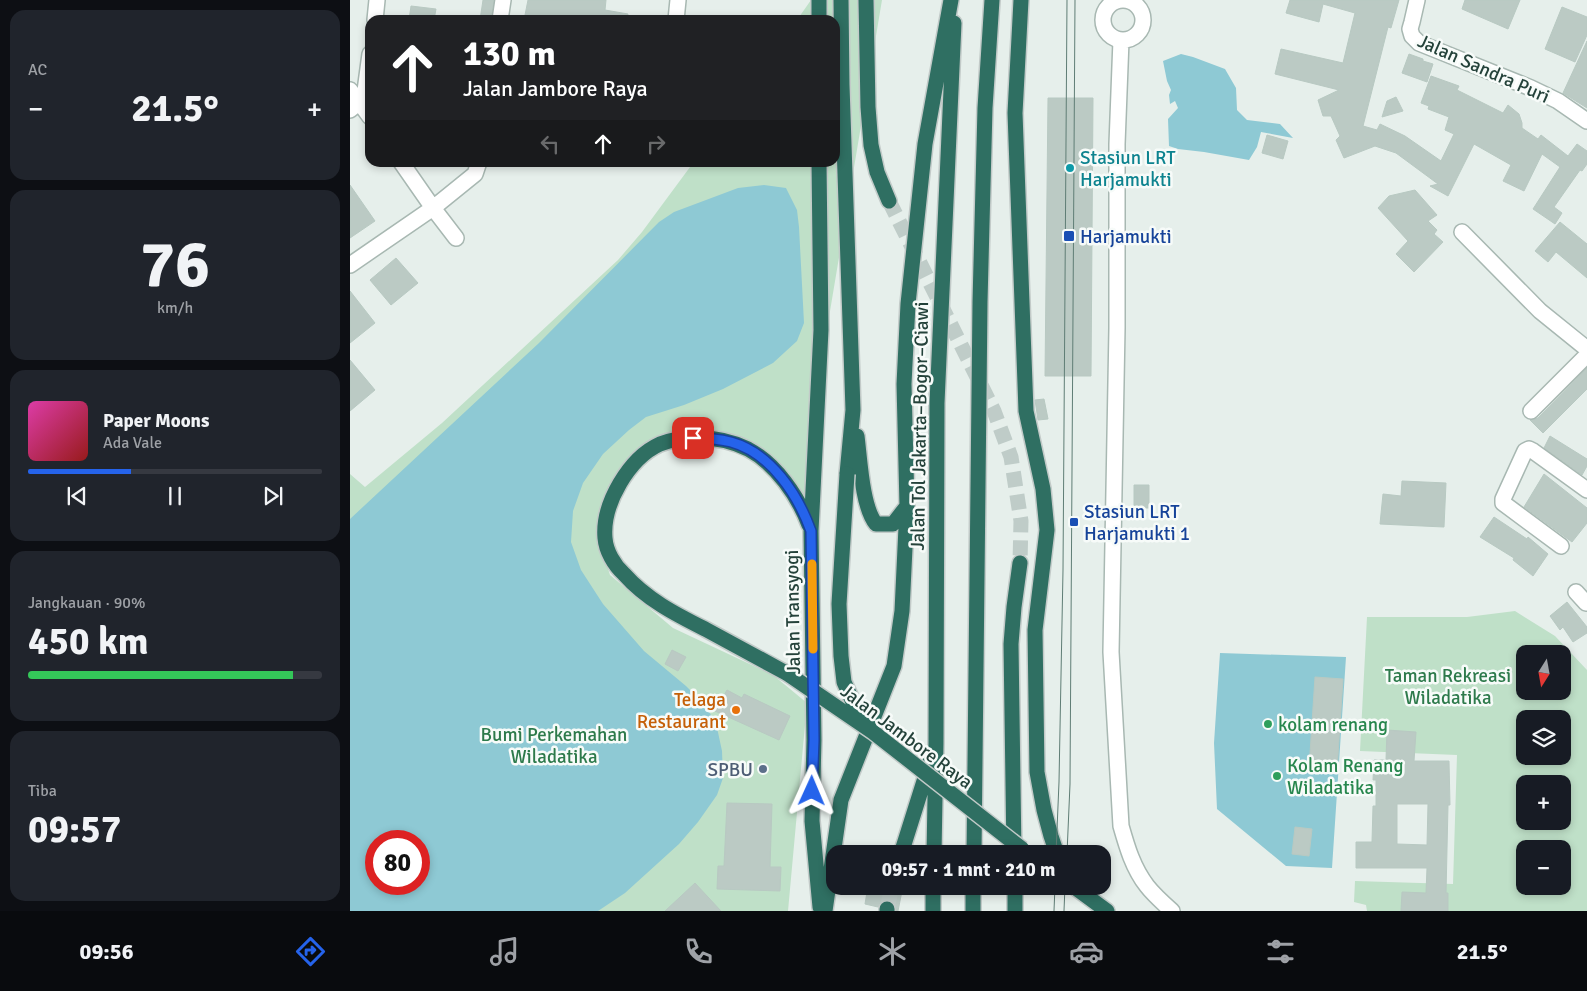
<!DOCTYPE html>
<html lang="id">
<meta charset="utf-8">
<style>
:root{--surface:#171b24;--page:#20242c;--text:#f1f3f6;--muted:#9ea1a6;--line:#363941;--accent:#2563eb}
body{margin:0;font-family:Signika,sans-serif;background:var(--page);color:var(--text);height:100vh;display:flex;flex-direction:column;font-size:19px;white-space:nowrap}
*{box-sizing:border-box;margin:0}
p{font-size:16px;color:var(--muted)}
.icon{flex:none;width:28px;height:28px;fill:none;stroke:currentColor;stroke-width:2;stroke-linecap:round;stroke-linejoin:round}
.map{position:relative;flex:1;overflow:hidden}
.side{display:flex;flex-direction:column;gap:10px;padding:10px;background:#0d0f14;width:350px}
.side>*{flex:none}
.top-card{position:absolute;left:15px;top:15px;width:475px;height:152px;border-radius:15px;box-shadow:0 2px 8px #0003;background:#202124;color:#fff;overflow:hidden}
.needle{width:32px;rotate:191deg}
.tools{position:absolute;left:1166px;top:645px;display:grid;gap:10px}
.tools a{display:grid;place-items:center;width:55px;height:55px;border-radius:10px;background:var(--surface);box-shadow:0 2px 8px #0003;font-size:25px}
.speed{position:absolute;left:15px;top:830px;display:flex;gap:10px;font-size:25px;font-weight:700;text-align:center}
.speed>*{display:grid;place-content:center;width:65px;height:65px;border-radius:50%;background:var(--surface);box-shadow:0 2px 8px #0003;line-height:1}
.speed .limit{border:8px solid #d22;background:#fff;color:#111}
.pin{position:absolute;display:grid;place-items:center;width:42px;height:42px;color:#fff;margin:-21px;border-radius:10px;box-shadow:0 2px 8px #0006}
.me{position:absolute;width:55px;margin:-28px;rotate:1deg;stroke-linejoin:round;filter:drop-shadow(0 0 4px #0008)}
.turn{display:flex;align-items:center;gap:18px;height:105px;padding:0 15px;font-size:22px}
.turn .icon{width:65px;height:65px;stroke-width:2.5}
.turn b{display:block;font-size:35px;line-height:42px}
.lanes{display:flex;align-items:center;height:48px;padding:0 15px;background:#0003;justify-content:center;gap:25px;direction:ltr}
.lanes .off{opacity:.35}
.big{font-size:38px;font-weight:800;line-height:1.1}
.side .tile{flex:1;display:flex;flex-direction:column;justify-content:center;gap:8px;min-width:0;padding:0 18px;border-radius:15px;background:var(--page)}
.side .dial{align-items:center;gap:0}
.dial b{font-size:65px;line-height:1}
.song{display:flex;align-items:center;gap:15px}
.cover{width:60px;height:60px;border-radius:8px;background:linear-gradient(135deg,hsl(320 70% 55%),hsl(0 70% 35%))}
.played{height:5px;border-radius:2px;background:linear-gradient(90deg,var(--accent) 35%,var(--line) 35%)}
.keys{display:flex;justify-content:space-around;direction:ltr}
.heat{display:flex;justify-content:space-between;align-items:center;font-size:28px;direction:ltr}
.charge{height:8px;border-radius:4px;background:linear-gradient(90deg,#34c759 90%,var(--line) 0)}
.trip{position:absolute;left:476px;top:845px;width:285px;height:50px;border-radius:15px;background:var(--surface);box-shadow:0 2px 8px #0003;font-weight:800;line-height:50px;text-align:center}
.menu{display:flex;height:80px;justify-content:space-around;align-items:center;background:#090b0e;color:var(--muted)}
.menu .icon{width:35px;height:35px}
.menu .selected{color:var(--accent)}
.menu b{font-size:22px;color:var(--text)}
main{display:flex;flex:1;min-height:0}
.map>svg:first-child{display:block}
</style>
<main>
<section class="side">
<div class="tile"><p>AC</p>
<div class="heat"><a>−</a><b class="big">21.5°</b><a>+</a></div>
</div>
<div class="tile dial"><b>76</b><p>km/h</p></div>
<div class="tile">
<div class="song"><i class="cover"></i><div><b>Paper Moons</b><p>Ada Vale</p></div></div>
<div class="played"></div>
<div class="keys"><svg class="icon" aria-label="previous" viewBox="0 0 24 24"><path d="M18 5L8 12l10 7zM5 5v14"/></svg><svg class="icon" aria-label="pause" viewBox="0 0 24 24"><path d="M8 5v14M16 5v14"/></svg><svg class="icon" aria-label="next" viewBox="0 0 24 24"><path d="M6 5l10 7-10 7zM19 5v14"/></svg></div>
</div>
<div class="tile"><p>Jangkauan · 90%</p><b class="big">450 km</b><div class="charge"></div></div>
<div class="tile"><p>Tiba</p><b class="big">09:57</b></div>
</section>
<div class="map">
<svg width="1237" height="911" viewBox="0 0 1237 911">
<rect width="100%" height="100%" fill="#e6efeb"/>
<path fill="#bfe0c8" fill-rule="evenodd" d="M461,0H532L469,377L462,513L405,450L336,434L266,481L254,556L260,575L323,628L423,675L457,703L438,911H0V474L15,487L92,423L268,260L292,232L343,163L485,162V20H447ZM26,841H69V884H26Z
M1165,611L1205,636L1237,670V911H1017L1016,905L1004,902L1005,881L1103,884L1107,755L1010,751L1017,617H1117ZM1175,654H1212V691H1175ZM1175,719H1212V756H1175ZM1175,784H1212V821H1175ZM1175,849H1212V886H1175Z"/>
<path fill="#8ec9d4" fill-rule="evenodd" d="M831,54L843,57L875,69L886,88L887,110L897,120L930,124L943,138L911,132L907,147L899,160L854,152L828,149L819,146L818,119L828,108L825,101L820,104L819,95L821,90L817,81L813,61Z
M414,185L436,188L447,210L449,227L454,323L447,341L423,363L373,389L334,405L296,417L279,430L253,454L233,483L223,511L221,542L231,570L253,604L294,651L336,686L354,704L366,723L372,751L373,778L367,795L348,822L329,844L275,893L248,911H0V519L189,343L309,222L324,212L388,188ZM26,841H69V884H26Z
M870,653L996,657L982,868L936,866L867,809L864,743Z"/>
<path fill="#bbcac4" stroke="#b8c9c2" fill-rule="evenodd" d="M133,0H144L141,20H130Z
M178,0H256L255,10L278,14L277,20H218L206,18V20H174Z
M940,0H1049L1041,28L1038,27L1013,126L1027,130L1030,124L1055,136L1091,161L1104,134L1095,130L1099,117L1078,109L1079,106L1071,103L1081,76L1109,86L1107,90L1153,113L1158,105L1169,114L1172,123V128L1188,139L1191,135L1218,156L1227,144L1237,151V164L1232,171L1230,170L1204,207L1212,213L1205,224L1183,209L1210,167L1192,154L1174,191L1153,181L1161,165L1124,144L1098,196L1080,186L1088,184L1046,153L1025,146L994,158L986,140L990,136L981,116H973L968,100L989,90L925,74L931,49L993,63L1005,13L973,4L969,22L936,13Z
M1115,0H1170L1158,29L1112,9Z
M61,6L86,9L84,20H59Z
M1212,7L1237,17V35L1225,62L1195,49Z
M1237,41V108L1213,93Z
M1059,54L1073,59V61L1083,64L1077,82L1052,73Z
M1046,97L1053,111L1032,117L1037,101Z
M698,98H743L741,376H695Z
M917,135L938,141L933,159L912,153Z
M0,185L25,221L0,238Z
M1065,190L1087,215L1078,221L1087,230L1084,234L1093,242L1064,272L1046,254L1058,241L1028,208L1039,196Z
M1210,222L1237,244V278L1206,252L1198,262L1185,251Z
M46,258L68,283L41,305L20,280Z
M0,291L25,323L0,343Z
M0,360L25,390L0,411Z
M1237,368V389L1193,433L1180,420L1188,418Z
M694,399L698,419L688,420L685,400Z
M1200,436L1237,459V466L1232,475L1194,448Z
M1194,474L1237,508V523L1222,542L1174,507Z
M1052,481L1096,483L1094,527L1030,524L1033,494L1051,496Z
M784,485H799V508H784Z
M1144,517L1177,539L1178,537L1198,554L1183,576L1163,560L1164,558L1130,537Z
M1217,602L1237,627V633L1223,642L1213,627L1210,630L1200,616Z
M322,650L336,657L328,671L315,664Z
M965,677L993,679L987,771L959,769Z
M377,690L392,698L394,694L440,716L429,740L365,711Z
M1037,730L1066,732L1064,761H1099L1100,805H1098L1096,893H1098V911H1051L1052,892L1076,893L1077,868H1006V842H1022L1023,806H1026V780H1023L1024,760H1036ZM1047,804H1078L1077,845L1047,844Z
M377,803L422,804L420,867H431L430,891L367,889L368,866H374Z
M945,827L962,829L959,856L942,854Z
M345,883L371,911H315Z
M518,886H553L548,911H546L545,904L537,900L532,901L528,907L515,904Z"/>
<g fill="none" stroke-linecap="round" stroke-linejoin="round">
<path stroke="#bfccc8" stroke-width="15" stroke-dasharray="15 8" stroke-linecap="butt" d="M539,201L644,411L661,457L671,521L670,563
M537,909L542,886"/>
<defs>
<path id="minor" d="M1067,0L1062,22L1060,29L1062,36L1069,43L1181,88L1208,101L1237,121
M753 20a20 20 0 1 1 40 0a20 20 0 1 1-40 0Z
M25,20L27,0
M150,20L153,0
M326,20L328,0
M771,40L767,144V328L761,652L771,826C777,847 783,868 797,886C804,895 813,903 822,911
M0,90L20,117
M0,110L10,102L15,91L20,54
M51,162L83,208L106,238
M1112,232L1190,311L1237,349
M0,265L83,208L125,174L129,162
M1181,411L1237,355
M1211,546L1153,503V499L1175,451L1179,449L1183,451L1237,490
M1226,592L1236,603"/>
<path id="highway" d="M469,0V20
M491,0L492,85L503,410L497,474
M516,0L518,107L521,145L527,172L539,201
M671,0L665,113L676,411L693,489L697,530L685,630L687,772L694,810L701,836L707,854
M469,162L471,330L461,531L464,740L462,821L470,907
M507,436C510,459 512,507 526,524H543L557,506
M438,674C410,659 383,644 355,629C325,614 296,599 274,574C264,565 256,551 255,538C252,504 279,458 310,444C323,439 337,437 351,438C367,438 384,442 398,449C426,464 448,496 459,525
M551,854L580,762
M584,854L586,743L587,403L604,23
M624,854L630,302L635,108L642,0
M664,854L661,644L664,607L670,563
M665,886V911
M723,886L757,911
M475,911L491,800L544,666L552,611L557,506L554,384L558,304L575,144L601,0
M537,911V909
M583,911V886
M623,911V886"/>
</defs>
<use href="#minor" stroke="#a8b8b2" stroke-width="18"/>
<use href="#highway" stroke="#c2cac8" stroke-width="18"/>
<use href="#minor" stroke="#fff" stroke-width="15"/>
<use href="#highway" stroke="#2f6f62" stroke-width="15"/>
<path stroke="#5f7d75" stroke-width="1" d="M706,854L709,782L713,570L717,0
M717,854L720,784L725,0
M704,911L705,886
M714,911L715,886"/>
<defs>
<path id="highway-bridge" d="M497,474L489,604L491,656L494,682L502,700L519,726
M438,674L523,732L672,849"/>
</defs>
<use href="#highway-bridge" stroke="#c2cac8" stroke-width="18" stroke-linecap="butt"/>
<use href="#highway-bridge" stroke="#2f6f62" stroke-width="15"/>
</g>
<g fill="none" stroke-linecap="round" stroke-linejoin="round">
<defs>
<path id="route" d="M343,438C356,438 369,439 381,442C421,453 448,495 461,531L464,740L462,791"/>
</defs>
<use href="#route" stroke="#184099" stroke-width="12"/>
<use href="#route" stroke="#2563eb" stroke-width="9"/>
<path stroke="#f59e0b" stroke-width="9" d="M462,564L463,649"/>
</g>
<circle fill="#0f9aa8" stroke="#f7fbf9" stroke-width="2" cx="720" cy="168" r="5"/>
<g fill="#1a4fb4" stroke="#f7fbf9" stroke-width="2">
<rect x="713" y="230" width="12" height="12" rx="2.5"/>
<rect x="719" y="517" width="10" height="10" rx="2.5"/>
</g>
<circle fill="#e8710a" stroke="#f7fbf9" stroke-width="2" cx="386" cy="710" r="5"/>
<g fill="#2e9e5b" stroke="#f7fbf9" stroke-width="2">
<circle cx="918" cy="724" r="5"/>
<circle cx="927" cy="776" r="5"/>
</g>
<circle fill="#5c6f8a" stroke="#f7fbf9" stroke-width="2" cx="413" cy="769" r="5"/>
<g text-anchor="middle" stroke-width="5" stroke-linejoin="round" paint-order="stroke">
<g font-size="19" fill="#24423a" stroke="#f7fbf9">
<text transform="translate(1134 68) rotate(24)" y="7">Jalan Sandra Puri</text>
<text transform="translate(569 426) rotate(-89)" y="7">Jalan Tol Jakarta–Bogor–Ciawi</text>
<text transform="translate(442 612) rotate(-91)" y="7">Jalan Transyogi</text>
<text transform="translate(557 736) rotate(37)" y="7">Jalan Jambore Raya</text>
</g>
<g font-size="19" fill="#0d838f" stroke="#f7fbf9" text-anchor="start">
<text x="730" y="164">Stasiun LRT<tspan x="730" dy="22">Harjamukti</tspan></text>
</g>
<g font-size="19" fill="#164399" stroke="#f7fbf9" text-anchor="start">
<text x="730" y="243">Harjamukti</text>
<text x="734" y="518">Stasiun LRT<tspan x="734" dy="22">Harjamukti 1</tspan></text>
</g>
<g font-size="19" fill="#2d7a4b" stroke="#f7fbf9">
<text x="1098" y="682">Taman Rekreasi<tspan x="1098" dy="22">Wiladatika</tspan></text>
<text x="204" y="741">Bumi Perkemahan<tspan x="204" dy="22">Wiladatika</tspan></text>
</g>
<g font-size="19" fill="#c56008" stroke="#f7fbf9" text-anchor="end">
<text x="376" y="706">Telaga<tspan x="376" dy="22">Restaurant</tspan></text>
</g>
<g font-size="19" fill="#27864d" stroke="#f7fbf9" text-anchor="start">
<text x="928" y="731">kolam renang</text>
<text x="937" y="772">Kolam Renang<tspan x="937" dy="22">Wiladatika</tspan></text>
</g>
<g font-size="19" fill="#4e5e75" stroke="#f7fbf9" text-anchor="end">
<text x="403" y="776">SPBU</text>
</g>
</g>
</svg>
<div class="tools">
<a><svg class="needle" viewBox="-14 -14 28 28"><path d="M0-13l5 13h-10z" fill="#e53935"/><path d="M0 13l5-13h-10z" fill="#9ea1a6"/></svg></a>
<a><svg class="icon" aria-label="layers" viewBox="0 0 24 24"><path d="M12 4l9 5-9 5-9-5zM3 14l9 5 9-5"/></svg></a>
<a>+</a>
<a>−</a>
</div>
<div class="speed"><div class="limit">80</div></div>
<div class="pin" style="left:343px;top:438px;background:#d93025"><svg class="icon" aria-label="arrive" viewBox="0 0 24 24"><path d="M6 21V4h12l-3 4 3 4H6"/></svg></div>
<svg class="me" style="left:462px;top:791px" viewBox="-20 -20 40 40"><path d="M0-17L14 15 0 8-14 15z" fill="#2563eb" stroke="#fff" stroke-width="4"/></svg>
<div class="trip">09:57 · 1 mnt · 210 m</div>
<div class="top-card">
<div class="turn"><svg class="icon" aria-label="ahead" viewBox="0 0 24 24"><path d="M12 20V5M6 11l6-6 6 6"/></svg><div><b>130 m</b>Jalan Jambore Raya</div></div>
<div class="lanes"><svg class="icon off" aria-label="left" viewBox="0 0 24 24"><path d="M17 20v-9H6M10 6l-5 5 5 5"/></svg><svg class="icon" aria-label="ahead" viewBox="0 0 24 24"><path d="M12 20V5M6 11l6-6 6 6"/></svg><svg class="icon off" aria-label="right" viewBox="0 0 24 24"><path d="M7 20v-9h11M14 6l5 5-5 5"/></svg></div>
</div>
</div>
</main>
<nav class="menu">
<b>09:56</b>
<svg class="icon selected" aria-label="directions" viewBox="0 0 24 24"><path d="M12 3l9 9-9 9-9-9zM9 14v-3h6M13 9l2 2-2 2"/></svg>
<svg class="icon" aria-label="music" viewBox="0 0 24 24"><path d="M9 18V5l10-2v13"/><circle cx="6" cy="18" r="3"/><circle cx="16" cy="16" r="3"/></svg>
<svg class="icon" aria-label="phone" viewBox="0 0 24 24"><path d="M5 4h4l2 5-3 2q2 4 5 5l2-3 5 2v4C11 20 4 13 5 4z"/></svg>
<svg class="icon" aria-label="climate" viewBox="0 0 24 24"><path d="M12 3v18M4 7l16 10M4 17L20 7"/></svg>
<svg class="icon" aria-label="car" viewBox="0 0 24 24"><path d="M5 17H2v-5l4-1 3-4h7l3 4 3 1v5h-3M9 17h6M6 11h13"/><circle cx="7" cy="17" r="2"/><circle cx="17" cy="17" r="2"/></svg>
<svg class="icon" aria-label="filters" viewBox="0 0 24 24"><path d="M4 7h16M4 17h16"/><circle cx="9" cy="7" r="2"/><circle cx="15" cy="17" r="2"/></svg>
<b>21.5°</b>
</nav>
